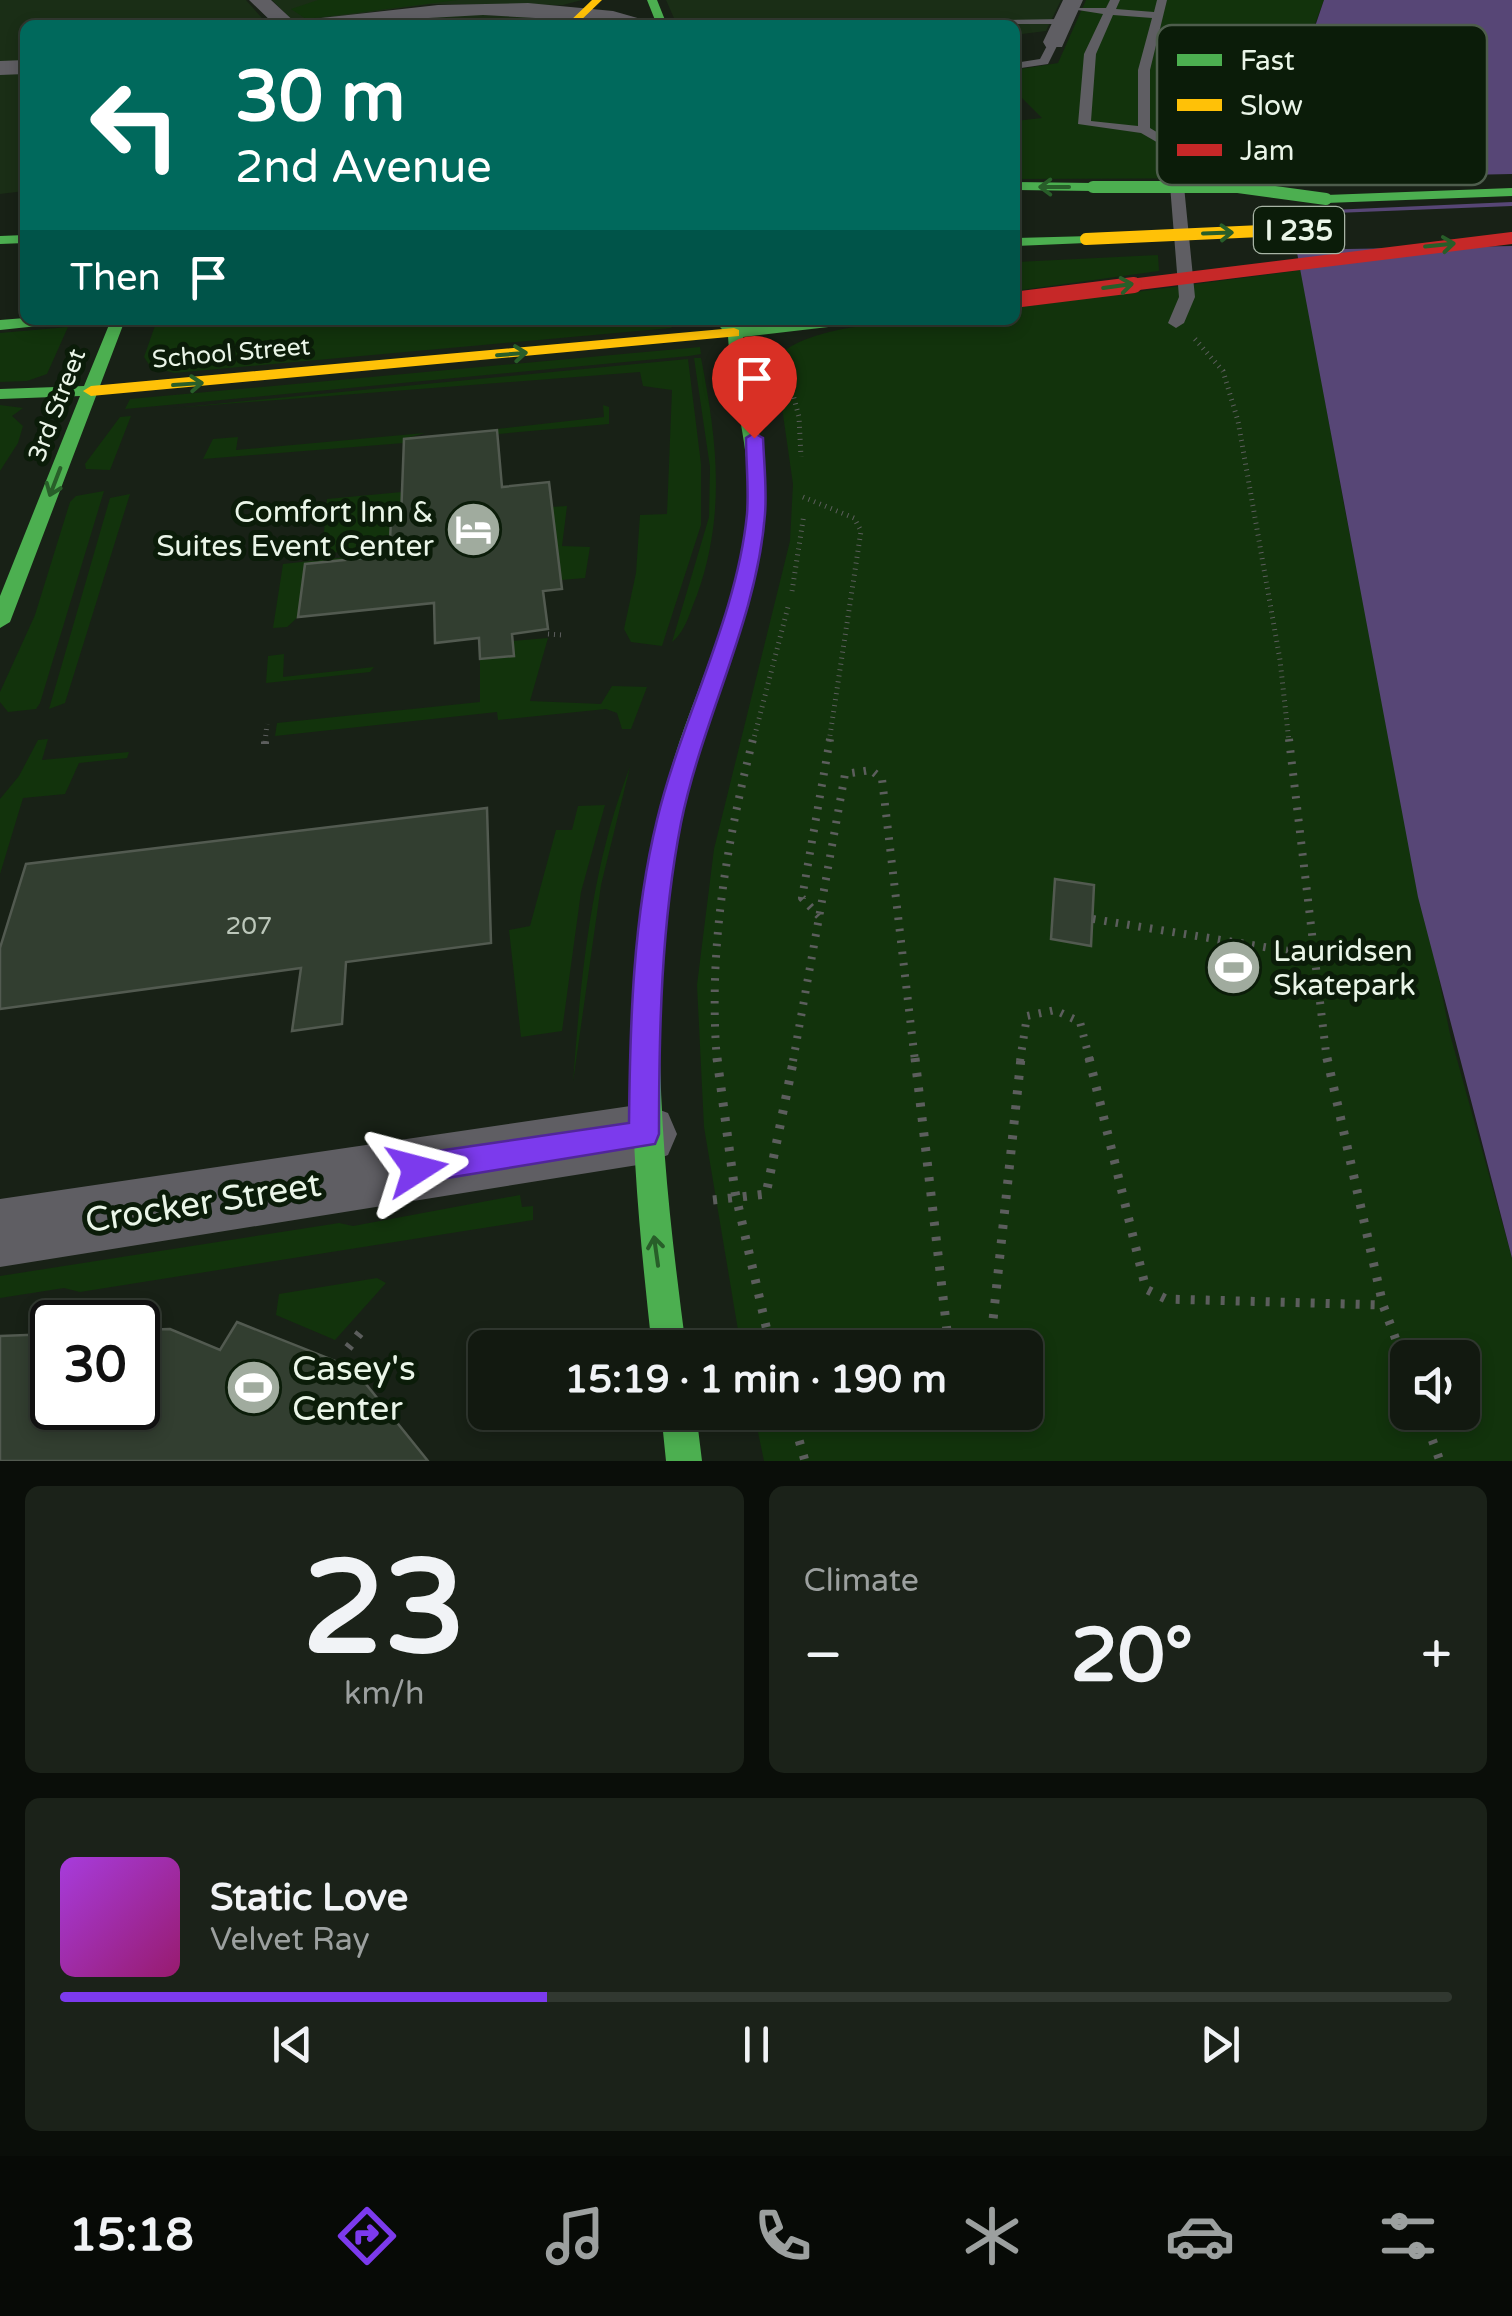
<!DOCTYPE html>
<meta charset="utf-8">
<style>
:root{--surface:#121910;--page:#1b2219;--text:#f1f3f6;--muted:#9ca09f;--line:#313830;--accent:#7c3aed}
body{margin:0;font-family:"Varela Round",sans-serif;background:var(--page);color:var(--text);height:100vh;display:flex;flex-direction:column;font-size:38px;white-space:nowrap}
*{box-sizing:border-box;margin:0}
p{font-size:32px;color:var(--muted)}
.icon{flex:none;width:55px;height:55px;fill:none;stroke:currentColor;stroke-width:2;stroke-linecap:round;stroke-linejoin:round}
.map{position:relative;height:1461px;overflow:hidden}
.side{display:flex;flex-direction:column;gap:25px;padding:25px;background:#0a0e09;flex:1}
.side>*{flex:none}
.guide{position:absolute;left:20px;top:20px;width:1000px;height:305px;border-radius:15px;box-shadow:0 5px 15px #0003,0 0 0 2px var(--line);background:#00695c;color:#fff;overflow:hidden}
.fabs{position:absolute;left:1390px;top:1340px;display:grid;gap:20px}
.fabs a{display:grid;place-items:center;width:90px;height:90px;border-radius:15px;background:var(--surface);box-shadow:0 5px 15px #0003,0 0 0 2px var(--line);font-size:50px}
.speed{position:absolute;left:30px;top:1300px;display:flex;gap:20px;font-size:50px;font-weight:700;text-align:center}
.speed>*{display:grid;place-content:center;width:130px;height:130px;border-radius:50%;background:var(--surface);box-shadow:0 5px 15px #0003,0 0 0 2px var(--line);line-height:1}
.speed .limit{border:5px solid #111;border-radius:15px;background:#fff;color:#111}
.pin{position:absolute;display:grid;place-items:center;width:85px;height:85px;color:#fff;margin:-102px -42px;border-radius:50% 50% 50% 0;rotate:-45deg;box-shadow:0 0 10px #0007}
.pin .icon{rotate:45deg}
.me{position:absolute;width:110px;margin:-55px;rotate:81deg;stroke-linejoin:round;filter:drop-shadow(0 0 8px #0008)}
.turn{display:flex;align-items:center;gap:35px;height:210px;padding:0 50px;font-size:45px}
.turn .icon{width:130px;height:130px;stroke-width:2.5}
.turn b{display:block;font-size:70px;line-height:85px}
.then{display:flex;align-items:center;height:95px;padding:0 50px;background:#0003;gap:20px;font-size:38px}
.big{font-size:75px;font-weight:700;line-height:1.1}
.side .card{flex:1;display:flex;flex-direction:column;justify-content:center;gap:15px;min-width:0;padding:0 35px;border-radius:15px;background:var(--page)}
.side .dial{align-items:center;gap:0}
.dial b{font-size:130px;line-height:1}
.song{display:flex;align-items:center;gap:30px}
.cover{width:120px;height:120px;border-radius:15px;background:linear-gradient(135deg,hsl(280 70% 55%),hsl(320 70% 35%))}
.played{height:10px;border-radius:5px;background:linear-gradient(90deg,var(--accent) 35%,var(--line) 35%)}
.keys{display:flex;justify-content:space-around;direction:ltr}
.heat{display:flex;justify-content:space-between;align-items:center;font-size:55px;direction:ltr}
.side .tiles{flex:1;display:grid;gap:25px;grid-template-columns:1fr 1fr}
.card:last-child{grid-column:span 2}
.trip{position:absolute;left:468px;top:1330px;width:575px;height:100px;border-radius:15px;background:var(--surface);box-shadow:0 5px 15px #0003,0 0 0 2px var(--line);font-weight:700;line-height:100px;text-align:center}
.tab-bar{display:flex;height:160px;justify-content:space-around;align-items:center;background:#070a06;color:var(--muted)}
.tab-bar .icon{width:70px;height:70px}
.tab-bar .active{color:var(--accent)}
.tab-bar b{font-size:45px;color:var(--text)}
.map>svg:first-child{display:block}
</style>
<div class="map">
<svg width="1512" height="1461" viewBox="0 0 1512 1461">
<rect width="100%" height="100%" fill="#182116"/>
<path fill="#1a2e16" d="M0,0H246L268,25H25V61L0,63Z
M272,0H582L563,5L430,4L305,21L291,19Z
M666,0H1061L1046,31L1015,35V25H677Z
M424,12L564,19L554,25H335Z
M25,71V191L0,194V73Z"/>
<path fill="#12330c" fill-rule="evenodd" d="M318,0H458L306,19L291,9Z
M1086,0H1324L1291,88L1298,92L1285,119L1283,178L1015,179V121L1042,118L1015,91V70L1058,63Z
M1158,255L1159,271L1015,291V262Z
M1302,270L1344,505L1450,1034L1512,1258V1461H764L754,1413L1025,1412V1348H741L704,1127L697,985L714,849L790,541L793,484L775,359C814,315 958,320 1015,320V308ZM1408,1358H1462V1412H1408Z
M157,320H682L671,328L174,373L150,366L144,357Z
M68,327L47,374L27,381L0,382V333Z
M700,347L701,354L689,356L125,409L130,399Z
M694,358H701C717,440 726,514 697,595C690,611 686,631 672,642L709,517L710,467Z
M688,359L701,464V525L662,646L631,642L624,629L636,573L640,515L667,514L672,390L643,386L640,372L173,408Z
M0,405L23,408L12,416L23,426L18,443L0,471Z
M603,405L609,407V424L498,434L497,430L480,431L604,417Z
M131,416L110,470L86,469L85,464L120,417Z
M425,433L404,439V443L203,459L213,439L238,437L236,450Z
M104,491L40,703L36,709L8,712L0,702V692L35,615L70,502L76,496Z
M402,492V518L391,519L390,540L374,542L373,548L322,554L327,499Z
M130,494L65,703L49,709L110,498Z
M567,506L562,546L590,547L585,578L561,580L552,507Z
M373,554L305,565L298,617L287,627L273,628L283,564Z
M548,638L530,701L601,704L612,686L647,687L631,729H622L617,713L606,709L498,720L497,712L275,736L277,723L480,702V659L513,656L512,641Z
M284,654L283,677L374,667L370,672L266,683L268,656Z
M48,739L42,760L129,752L127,758L79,763L65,794L23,798L0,874V799L19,776L38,740Z
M630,767L601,885L573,1082C581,975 591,867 630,767Z
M605,805L581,892L562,1031L521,1037L509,930L530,926L556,830H572L578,806Z
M520,1195L522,1207L533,1206V1220L80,1292L64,1288L0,1298V1276L339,1223L353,1226Z
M377,1278L386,1283L335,1340L276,1315L279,1294Z"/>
<path fill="#574676" d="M1324,0H1512V1258L1418,897L1283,178L1285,119L1298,92L1290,88L1297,80Z"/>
<path fill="#182116" d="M1512,174V202L1285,212L1278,179Z
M1512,206V246L1292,250L1285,215Z"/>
<path fill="#323e30" stroke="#525a50" stroke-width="2.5" d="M497,430L502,487L549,482L562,589L543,591L548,629L512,634L514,656L480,659L479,638L435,643L434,603L298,617L305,564L373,557L374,542L390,540L391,519L401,518L404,439Z
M487,808L491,943L346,962L342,1024L292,1031L301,968L0,1009V948L26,864Z
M1055,879L1094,885L1091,946L1051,939Z
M237,1322L353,1368L428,1461H0V1336L52,1334V1408H138V1330L170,1329L220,1350Z"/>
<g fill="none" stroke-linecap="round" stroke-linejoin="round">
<path stroke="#5c5e5d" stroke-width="5" stroke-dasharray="1 5" stroke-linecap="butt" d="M1195,339L1223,371L1238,421L1280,660L1289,742
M783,357L799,417L801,457
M803,497L854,518L861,531L829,742
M792,591L804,514
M548,634L562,635
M265,742L267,724
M753,742L789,603"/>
<path stroke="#5c5e5d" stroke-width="8" stroke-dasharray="2.5 9" stroke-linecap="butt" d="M1289,739L1327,1061
M265,744V739
M819,916L802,898L830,739
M1093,919L1313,955
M717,1061C708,951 726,845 753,739
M793,1061L845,774L871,770L882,779L915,1061
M1020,1061L1027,1016L1055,1010L1080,1022L1090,1061"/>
<path stroke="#5c5e5d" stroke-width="9" stroke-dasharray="4 11" stroke-linecap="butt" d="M717,1058L735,1192L771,1348
M915,1058L949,1348
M1089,1058L1146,1289L1166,1299L1383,1305
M1327,1058L1383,1305L1408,1372
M713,1200L766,1194L794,1058
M348,1348L364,1328
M990,1348L1021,1058
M791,1412L805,1461
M1422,1412L1440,1461"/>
<path fill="#5f5e63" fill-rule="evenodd" d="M1110,0H1120L1116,9L1154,12L1157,0H1167L1150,70V128L1180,146L1195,297L1184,323L1176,328L1168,323L1179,297L1167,148L1141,133L1078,124L1084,54L1103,14L1065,8H1106ZM1113,15L1152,18L1138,70V126L1091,121L1096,54Z
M1063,19L1067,24H950L955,21Z
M1050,40L1059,42L1048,64L1015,69V63L1040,59Z"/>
<path fill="#5f5e63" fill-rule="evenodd" d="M249,0H271L298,25H275Z
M1063,0H1083L1062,47H1046L1043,42Z
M528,3L613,11L662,25L483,15L301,25L312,19L438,5Z
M25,60V74L0,75V61Z
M644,1104L668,1113L677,1134L668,1155L644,1164L0,1267V1199Z"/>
<path fill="#4caf50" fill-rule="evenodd" d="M647,0H657L667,25H657Z
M1015,182L1093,183L1099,187L1093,191L1015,190Z
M1512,188V196L1326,203L1320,199L1326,195Z
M25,235V243L0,244V236Z
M1091,236V242L1086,243L1015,246V238Z
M25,318V320H64L57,324L0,330V320Z
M111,320H125L10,622L0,628V596L80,396L0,399V389L84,386Z
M714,320H742L743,327L812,320H861L854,324L743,337C747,397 771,456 765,517C757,596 725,669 702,744C687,790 677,837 670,885C648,1039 666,1195 686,1348H652C635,1195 621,1040 644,887C652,837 664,788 680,740C706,667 738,594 747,516C754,455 731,396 728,336Z
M661,1412H696L702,1461H666Z"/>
<path fill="#ffc107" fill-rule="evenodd" d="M592,0H602L576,25H566Z
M734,328L739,330V336L91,396L83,391L91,386Z"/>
<path stroke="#4caf50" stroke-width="12" d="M1093,187H1238L1326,199"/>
<path stroke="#ffc107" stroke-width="12" d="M1086,239L1303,229"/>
<path stroke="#c62828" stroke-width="12" d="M1114,287L1512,238"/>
<path stroke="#c62828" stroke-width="16" d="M1021,299L1134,285"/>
</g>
<defs><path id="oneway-shaft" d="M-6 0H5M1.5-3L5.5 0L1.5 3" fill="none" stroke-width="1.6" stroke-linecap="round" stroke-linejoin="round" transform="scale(2.5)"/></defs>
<g stroke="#285e29">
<use href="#oneway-shaft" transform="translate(1054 187) rotate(-180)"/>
<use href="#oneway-shaft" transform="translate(1218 233) rotate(-2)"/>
<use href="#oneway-shaft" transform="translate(1440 245) rotate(-6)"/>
<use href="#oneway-shaft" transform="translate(1118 286) rotate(-8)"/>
<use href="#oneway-shaft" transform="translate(512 354) rotate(-5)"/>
<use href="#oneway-shaft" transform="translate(188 384) rotate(-4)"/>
<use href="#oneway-shaft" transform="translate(55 482) rotate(111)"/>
<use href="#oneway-shaft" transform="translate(656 1251) rotate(-98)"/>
</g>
<path fill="#7c3aed" stroke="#51269a" stroke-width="2.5" d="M754,433L763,438C764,463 767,489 765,514C757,620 702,719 681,823C661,925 659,1030 659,1134L655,1144L417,1183L406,1179L402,1169L406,1159L417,1154L629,1123C630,1022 633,918 657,820C681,720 737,617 747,514C749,489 746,463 746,438Z"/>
<defs>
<symbol id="hotel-disc" viewBox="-11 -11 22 22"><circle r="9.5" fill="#a0ab9e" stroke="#0b1c09"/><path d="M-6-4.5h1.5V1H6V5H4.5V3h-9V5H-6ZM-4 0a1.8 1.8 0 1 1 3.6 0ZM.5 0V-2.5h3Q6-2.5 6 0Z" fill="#fff"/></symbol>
<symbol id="stadium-disc" viewBox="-11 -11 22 22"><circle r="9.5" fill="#a0ab9e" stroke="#0b1c09"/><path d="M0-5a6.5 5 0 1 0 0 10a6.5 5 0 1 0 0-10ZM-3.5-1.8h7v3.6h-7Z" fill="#fff"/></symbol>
</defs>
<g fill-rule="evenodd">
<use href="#hotel-disc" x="442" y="498" width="63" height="63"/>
<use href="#stadium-disc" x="1202" y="936" width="63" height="63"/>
<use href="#stadium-disc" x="222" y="1356" width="63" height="63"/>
</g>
<g text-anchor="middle" stroke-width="10" stroke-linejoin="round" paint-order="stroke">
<g font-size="25" fill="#eaf5e8" stroke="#0b1c09">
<text transform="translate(231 352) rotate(-5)" y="9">School Street</text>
<text transform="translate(56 405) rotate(-69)" y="9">3rd Street</text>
</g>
<g font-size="25" fill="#bcc7ba">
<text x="249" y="934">207</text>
</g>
<rect fill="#0b1c09" stroke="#a7b4a5" stroke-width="2.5" x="1254" y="207" width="90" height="46" rx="8"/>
<g font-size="28" font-weight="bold" fill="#eaf5e8">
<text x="1299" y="240">I 235</text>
</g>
<g font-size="30" fill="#eaf5e8" stroke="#0b1c09" text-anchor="end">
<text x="434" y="522">Comfort Inn &amp;<tspan x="434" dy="34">Suites Event Center</tspan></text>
<text x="1273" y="961" text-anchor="start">Lauridsen<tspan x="1273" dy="34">Skatepark</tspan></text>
</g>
<g font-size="35" fill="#eaf5e8" stroke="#0b1c09">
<text transform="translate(203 1202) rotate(-9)" y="12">Crocker Street</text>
</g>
<g font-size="35" fill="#eaf5e8" stroke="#0b1c09" text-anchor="start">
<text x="292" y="1380">Casey's<tspan x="292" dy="40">Center</tspan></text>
</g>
</g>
<rect x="1157" y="25" width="330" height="160" rx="15" fill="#0b1c09" stroke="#4e5d4c" stroke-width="2.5"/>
<rect x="1177" y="54" width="45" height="12" fill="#4caf50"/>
<rect x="1177" y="99" width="45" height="12" fill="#ffc107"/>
<rect x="1177" y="144" width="45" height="12" fill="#c62828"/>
<g font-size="28" fill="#eaf5e8">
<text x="1240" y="70">Fast</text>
<text x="1240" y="115">Slow</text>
<text x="1240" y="160">Jam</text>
</g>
</svg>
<div class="fabs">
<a><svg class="icon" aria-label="sound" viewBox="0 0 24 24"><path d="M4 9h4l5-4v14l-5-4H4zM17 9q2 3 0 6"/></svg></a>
</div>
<div class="speed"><div class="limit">30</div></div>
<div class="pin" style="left:754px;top:438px;background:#d93025"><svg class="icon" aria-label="arrive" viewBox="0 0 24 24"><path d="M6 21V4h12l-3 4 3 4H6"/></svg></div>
<svg class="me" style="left:417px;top:1169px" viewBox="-20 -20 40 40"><path d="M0-17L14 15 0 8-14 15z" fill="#7c3aed" stroke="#fff" stroke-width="4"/></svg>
<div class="trip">15:19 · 1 min · 190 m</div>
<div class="guide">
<div class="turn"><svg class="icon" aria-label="left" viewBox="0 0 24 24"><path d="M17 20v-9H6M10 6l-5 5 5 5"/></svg><div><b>30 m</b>2nd Avenue</div></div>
<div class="then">Then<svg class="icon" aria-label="arrive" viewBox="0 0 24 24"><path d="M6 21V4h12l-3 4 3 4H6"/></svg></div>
</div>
</div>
<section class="side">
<div class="tiles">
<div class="card dial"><b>23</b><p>km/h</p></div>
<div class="card"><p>Climate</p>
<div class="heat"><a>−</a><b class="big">20°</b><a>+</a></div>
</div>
<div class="card">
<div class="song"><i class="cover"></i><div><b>Static Love</b><p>Velvet Ray</p></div></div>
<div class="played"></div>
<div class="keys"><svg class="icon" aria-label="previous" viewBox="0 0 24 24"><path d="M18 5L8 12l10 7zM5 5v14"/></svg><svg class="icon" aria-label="pause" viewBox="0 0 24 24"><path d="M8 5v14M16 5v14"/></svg><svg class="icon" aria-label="next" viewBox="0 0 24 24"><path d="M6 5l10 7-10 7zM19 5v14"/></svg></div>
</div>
</div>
</section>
<nav class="tab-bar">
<b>15:18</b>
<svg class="icon active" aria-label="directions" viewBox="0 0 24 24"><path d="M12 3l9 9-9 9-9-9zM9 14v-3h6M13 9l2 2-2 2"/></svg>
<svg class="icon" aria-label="music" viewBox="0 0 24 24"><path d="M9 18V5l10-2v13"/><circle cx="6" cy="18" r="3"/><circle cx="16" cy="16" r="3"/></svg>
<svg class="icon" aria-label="phone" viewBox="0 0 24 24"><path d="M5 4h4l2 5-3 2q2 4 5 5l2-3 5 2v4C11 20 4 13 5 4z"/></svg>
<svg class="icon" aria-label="climate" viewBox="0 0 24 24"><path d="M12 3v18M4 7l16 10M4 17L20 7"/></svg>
<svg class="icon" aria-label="car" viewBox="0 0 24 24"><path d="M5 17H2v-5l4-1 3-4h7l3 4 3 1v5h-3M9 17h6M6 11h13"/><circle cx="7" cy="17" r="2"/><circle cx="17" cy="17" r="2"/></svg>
<svg class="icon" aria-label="filters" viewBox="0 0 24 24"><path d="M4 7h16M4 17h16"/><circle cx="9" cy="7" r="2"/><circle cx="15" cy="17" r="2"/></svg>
</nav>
